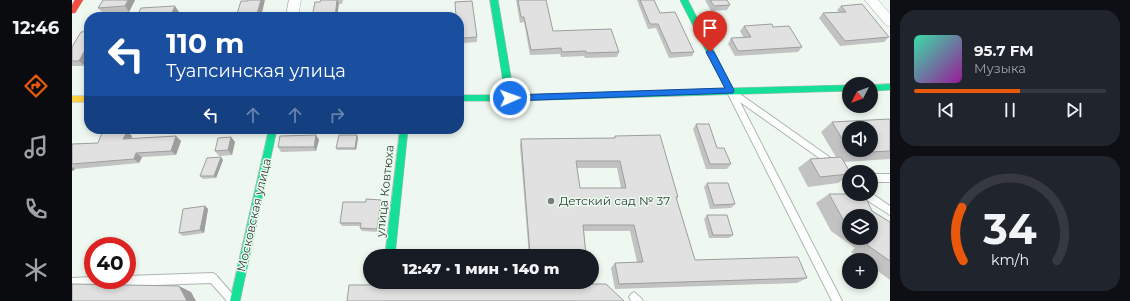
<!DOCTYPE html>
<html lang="ru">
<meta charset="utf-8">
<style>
:root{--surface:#171b24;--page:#20242c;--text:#f1f3f6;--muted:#9ea1a6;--line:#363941;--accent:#ea580c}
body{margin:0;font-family:Montserrat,sans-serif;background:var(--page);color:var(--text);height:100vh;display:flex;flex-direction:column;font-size:15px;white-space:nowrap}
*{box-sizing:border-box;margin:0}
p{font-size:13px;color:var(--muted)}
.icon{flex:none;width:22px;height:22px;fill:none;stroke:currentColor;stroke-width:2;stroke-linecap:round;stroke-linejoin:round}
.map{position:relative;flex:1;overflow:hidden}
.panel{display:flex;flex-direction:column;gap:10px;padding:10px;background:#0d0f14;width:240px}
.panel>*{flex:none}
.guide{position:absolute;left:12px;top:12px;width:380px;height:122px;border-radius:16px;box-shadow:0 2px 6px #0003;background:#1a4fa0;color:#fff;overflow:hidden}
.needle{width:26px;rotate:228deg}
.tools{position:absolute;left:770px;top:77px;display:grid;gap:8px}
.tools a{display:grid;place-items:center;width:36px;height:36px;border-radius:50%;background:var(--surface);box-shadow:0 2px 6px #0003;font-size:20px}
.speed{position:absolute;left:12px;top:237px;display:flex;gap:8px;font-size:20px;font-weight:700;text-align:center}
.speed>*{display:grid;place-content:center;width:52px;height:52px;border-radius:50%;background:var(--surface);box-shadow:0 2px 6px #0003;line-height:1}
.speed .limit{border:6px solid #d22;background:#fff;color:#111}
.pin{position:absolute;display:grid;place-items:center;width:34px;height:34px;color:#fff;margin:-41px -17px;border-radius:50% 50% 50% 0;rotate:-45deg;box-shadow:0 0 4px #0007}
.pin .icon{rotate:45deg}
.me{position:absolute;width:44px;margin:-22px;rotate:88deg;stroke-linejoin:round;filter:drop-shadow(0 0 3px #0008)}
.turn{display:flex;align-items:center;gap:14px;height:84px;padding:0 16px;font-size:18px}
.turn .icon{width:52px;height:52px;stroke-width:2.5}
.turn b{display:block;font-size:28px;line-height:34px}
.lanes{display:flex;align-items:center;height:38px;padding:0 16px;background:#0003;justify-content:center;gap:20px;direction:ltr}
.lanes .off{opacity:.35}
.panel .widget{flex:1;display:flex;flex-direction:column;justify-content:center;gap:6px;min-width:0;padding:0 14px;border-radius:16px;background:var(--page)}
.panel .dial{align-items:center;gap:0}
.dial svg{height:104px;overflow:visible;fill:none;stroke:var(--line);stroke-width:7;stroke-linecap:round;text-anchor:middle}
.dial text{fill:var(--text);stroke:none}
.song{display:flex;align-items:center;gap:12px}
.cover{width:48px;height:48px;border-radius:6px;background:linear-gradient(135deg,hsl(160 70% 55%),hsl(300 70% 35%))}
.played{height:4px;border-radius:2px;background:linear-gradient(90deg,var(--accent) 55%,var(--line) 55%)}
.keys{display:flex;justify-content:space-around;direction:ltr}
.trip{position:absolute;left:291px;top:249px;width:236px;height:40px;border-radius:20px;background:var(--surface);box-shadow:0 2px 6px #0003;font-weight:800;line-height:40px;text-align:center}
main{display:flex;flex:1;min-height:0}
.tabs{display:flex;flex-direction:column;width:72px;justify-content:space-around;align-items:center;background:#090b0e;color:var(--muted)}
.tabs .icon{width:28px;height:28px}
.tabs .active{color:var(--accent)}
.tabs b{font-size:18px;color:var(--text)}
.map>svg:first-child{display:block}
</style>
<main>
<nav class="tabs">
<b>12:46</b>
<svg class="icon active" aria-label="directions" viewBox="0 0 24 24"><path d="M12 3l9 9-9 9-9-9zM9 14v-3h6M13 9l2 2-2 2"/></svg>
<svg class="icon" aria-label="music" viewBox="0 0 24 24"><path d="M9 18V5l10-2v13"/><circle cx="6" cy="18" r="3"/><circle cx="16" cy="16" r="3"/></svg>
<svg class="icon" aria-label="phone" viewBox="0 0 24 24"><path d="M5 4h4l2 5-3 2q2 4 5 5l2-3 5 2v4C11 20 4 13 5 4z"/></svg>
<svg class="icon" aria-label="climate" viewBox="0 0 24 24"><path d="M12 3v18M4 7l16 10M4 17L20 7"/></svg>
</nav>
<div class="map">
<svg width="818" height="301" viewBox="0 0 818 301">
<rect width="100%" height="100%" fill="#eef7f0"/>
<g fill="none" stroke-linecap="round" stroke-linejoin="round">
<defs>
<path id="lane" d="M658,87L763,161L777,174V184L774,183L757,165L668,102L770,301H760L654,90Z
M799,174H818V182H799Z
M799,193L818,206V215L790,197L789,194Z
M141,273L144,275L164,298L166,301H155L139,283L0,288V278L21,277V280H55V276Z
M562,292L569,298L571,301H559L557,297L559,294Z"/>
<path id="street" d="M217,0H229L226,17H214Z
M793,0H806L818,14V26L814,25Z"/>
<path id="fast" d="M418,0H426L442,95L653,89L608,0H616L661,88L777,85V91L438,101H387V95H433Z
M818,84V90L799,91V85Z
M197,129H205L168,301H158Z
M328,129H336L323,256H313Z"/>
<path id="slow" d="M0,96H17V102H0Z"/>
<path id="jam" d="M3,0H11L3,13H0V5Z"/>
</defs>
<use href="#lane" stroke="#afb6b1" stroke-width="2"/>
<use href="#street" stroke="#afb6b1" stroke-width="1"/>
<use href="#fast" stroke="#afb6b1" stroke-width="1"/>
<use href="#slow" stroke="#afb6b1" stroke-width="1"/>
<use href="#jam" stroke="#afb6b1" stroke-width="1"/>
<use href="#lane" fill="#fcfefd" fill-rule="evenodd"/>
<use href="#street" fill="#fcfefd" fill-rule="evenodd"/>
<use href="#fast" fill="#16e098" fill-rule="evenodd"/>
<use href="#slow" fill="#ffcf43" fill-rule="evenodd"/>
<use href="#jam" fill="#f24e42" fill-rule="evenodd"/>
</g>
<path fill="#c1c2c1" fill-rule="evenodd" d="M31,0H63L57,12L31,13L26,8Z
M249,0H271L270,4H267L248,2Z
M444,0H474L481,31L547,52L545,57L513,58L512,56L489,57L488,54L458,55L452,22L448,23Z
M565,0H582L588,13L622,52L620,56L597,58L584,28L576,29Z
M633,0H655L658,5L655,10L639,11Z
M769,6L817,37L812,42L768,46L747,18L751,13L767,12L765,10Z
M387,17L405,37V42L391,43L390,28H387Z
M672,26L701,27L730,47L726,52L663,56L656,44L659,38H672L668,31Z
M17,31V58L13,66H0V47Z
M818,119V159L772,162L777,172V175L766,183L736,187L726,168L738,159L764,157L749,132L760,122Z
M624,124L659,164L655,169H634L621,129Z
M55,132L60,136L59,139L104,136L109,141L104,155L70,157L67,163L3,169L1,171H0V144L26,143Z
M244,135L247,140L244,151L209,152L206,147Z
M543,136L606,197L604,199L623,260L735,278L725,283L543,289L539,268L543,263L565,262L558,231H512L514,255V256H457L448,146L449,139L542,138ZM505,168H545L549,188H508Z
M159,137L163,142L160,155L147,156L143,151Z
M286,138L284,150H265L264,148Z
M151,160L144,178L131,179L128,176Z
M635,183L663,204L659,208L638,209L632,187Z
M757,194L800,211L818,222V280L799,266V260H790L779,252L783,248L759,231L744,203ZM777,216L799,238H777Z
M310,204L307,232L290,231L288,228L289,226H270L268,223Z
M133,206L136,209L132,233L111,236L107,233Z
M635,215L661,235L657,238H637L632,219Z"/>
<path fill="#9d9e9d" d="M56,0H63L57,12L53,6Z
M189,0H193L189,17H184Z
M265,0L267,4L265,17H263Z
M103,6L107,12L104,17H98Z
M17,43V58L13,66L7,61Z
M55,132L60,136L57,144L51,139Z
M244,135L247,140L244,151L242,147Z
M285,135L286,138L284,150L283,148Z
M104,136L109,141L104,155L99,151Z
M159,137L163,142L160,155L156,150Z
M64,153L70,157L67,163L62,159Z
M149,157L151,160L144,178L142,176Z
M0,167L3,169L1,171L0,170Z
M309,200L310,204L307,232L305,229Z
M133,206L136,209L132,233L128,230Z
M107,286L119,292L124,301H115Z"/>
<path fill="#e0e1e0" stroke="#9d9e9d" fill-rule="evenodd" d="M31,0H56L53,6L26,8Z
M176,0H189L184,17H164L169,1H176Z
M249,0H265L263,17H240L243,2H248Z
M446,0H474L481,31L539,29L547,52L514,53V51L490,52L489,48L459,50L452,17H449Z
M568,0H582L588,13L603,12L622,52L599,53L586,24H578Z
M638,0H655L658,5L642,6Z
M400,1L405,37L391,38L389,23H387V17H384L383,2Z
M790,4L817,37L773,41L751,13L774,12L769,6Z
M103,6L98,17H65L69,8Z
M700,24L701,27L717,26L730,47L666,51L659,38L679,37L672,26Z
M17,31V43L7,61H0V47L9,32Z
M818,119V151L779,153L777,150H799V128H777V150L760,122Z
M624,124H637L645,148H652L659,164H638Z
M55,132L51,139L104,136L99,151L64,153L62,159L0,164V144L26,143L30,133Z
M244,135L242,147H206L208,136Z
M267,135H285L283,148H264Z
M588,135L606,197H604L623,260L726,257L735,278L547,284L543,263L571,262L562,225H511L514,255L458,254L449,139L543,138V136ZM504,161H548L554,188H508Z
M159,137L156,150L143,151L146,138Z
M149,157L142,176H128L135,158Z
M769,157L778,172H777V174L748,177L738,159Z
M635,183H656L663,204L642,205Z
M757,194H792L800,211L818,222V261L795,245L799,240L796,238H799V216H777V225L773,223Z
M294,199L309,200L305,229L288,228L289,223H268L271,202H294Z
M133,206L128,230L107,233L111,209Z
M635,215H655L661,235H641Z
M0,284L107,286L115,301H0Z
M534,284L552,301H275L277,285Z"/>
<path fill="#1a73e8" stroke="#114b97" d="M638,49L642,52L662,90L661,93L438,101L434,98L438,95L653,88L634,52Z"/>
<circle fill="#787f7a" stroke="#eafbef" stroke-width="1.5" cx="479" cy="201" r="4"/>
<g text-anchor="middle" stroke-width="3" stroke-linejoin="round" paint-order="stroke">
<g font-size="12" fill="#383f3a" stroke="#eafbef">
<text transform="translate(313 191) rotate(-84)" y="4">улица Ковтюха</text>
<text transform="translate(182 215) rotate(-77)" y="4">Московская улица</text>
</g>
<g font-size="12" fill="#383f3a" stroke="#eafbef" text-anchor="start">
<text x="487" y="205">Детский сад № 37</text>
</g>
</g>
</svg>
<div class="tools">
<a><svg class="needle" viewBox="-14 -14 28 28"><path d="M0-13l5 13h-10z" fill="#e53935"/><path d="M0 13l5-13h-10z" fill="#9ea1a6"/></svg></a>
<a><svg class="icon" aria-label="sound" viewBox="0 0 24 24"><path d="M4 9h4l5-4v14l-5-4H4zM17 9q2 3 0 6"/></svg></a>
<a><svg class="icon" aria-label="search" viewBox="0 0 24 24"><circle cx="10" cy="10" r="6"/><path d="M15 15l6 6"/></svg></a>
<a><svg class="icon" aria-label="layers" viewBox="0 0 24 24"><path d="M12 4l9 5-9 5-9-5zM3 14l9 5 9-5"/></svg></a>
<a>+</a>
</div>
<div class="speed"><div class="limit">40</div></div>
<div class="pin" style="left:638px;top:52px;background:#d93025"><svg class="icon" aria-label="arrive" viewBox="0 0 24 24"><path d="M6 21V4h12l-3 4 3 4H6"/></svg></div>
<svg class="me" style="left:438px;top:98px" viewBox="-20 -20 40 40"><circle r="17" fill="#1a73e8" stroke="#fff" stroke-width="3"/><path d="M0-11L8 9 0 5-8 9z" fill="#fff"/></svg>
<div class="trip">12:47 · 1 мин · 140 m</div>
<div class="guide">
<div class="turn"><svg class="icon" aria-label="left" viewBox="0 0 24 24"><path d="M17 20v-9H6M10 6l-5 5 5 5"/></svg><div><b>110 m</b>Туапсинская улица</div></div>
<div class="lanes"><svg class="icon" aria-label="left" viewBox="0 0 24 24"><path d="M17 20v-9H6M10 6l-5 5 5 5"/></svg><svg class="icon off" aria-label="ahead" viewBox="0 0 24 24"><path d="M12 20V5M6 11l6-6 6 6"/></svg><svg class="icon off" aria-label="ahead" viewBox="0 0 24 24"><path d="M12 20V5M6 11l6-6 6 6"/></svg><svg class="icon off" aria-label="right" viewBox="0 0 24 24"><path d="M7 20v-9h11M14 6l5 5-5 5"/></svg></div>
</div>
</div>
<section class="panel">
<div class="widget">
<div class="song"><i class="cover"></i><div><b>95.7 FM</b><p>Музыка</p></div></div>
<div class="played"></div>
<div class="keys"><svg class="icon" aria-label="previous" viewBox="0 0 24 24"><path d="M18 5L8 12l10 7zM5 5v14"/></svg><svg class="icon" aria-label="pause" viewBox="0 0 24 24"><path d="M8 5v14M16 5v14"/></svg><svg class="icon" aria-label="next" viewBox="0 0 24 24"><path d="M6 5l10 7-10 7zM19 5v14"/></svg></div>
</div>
<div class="widget dial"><svg viewBox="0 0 100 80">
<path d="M14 69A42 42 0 1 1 86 69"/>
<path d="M14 69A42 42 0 0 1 13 28" stroke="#ea580c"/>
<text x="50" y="56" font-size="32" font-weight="700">34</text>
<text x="50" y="72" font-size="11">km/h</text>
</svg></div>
</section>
</main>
